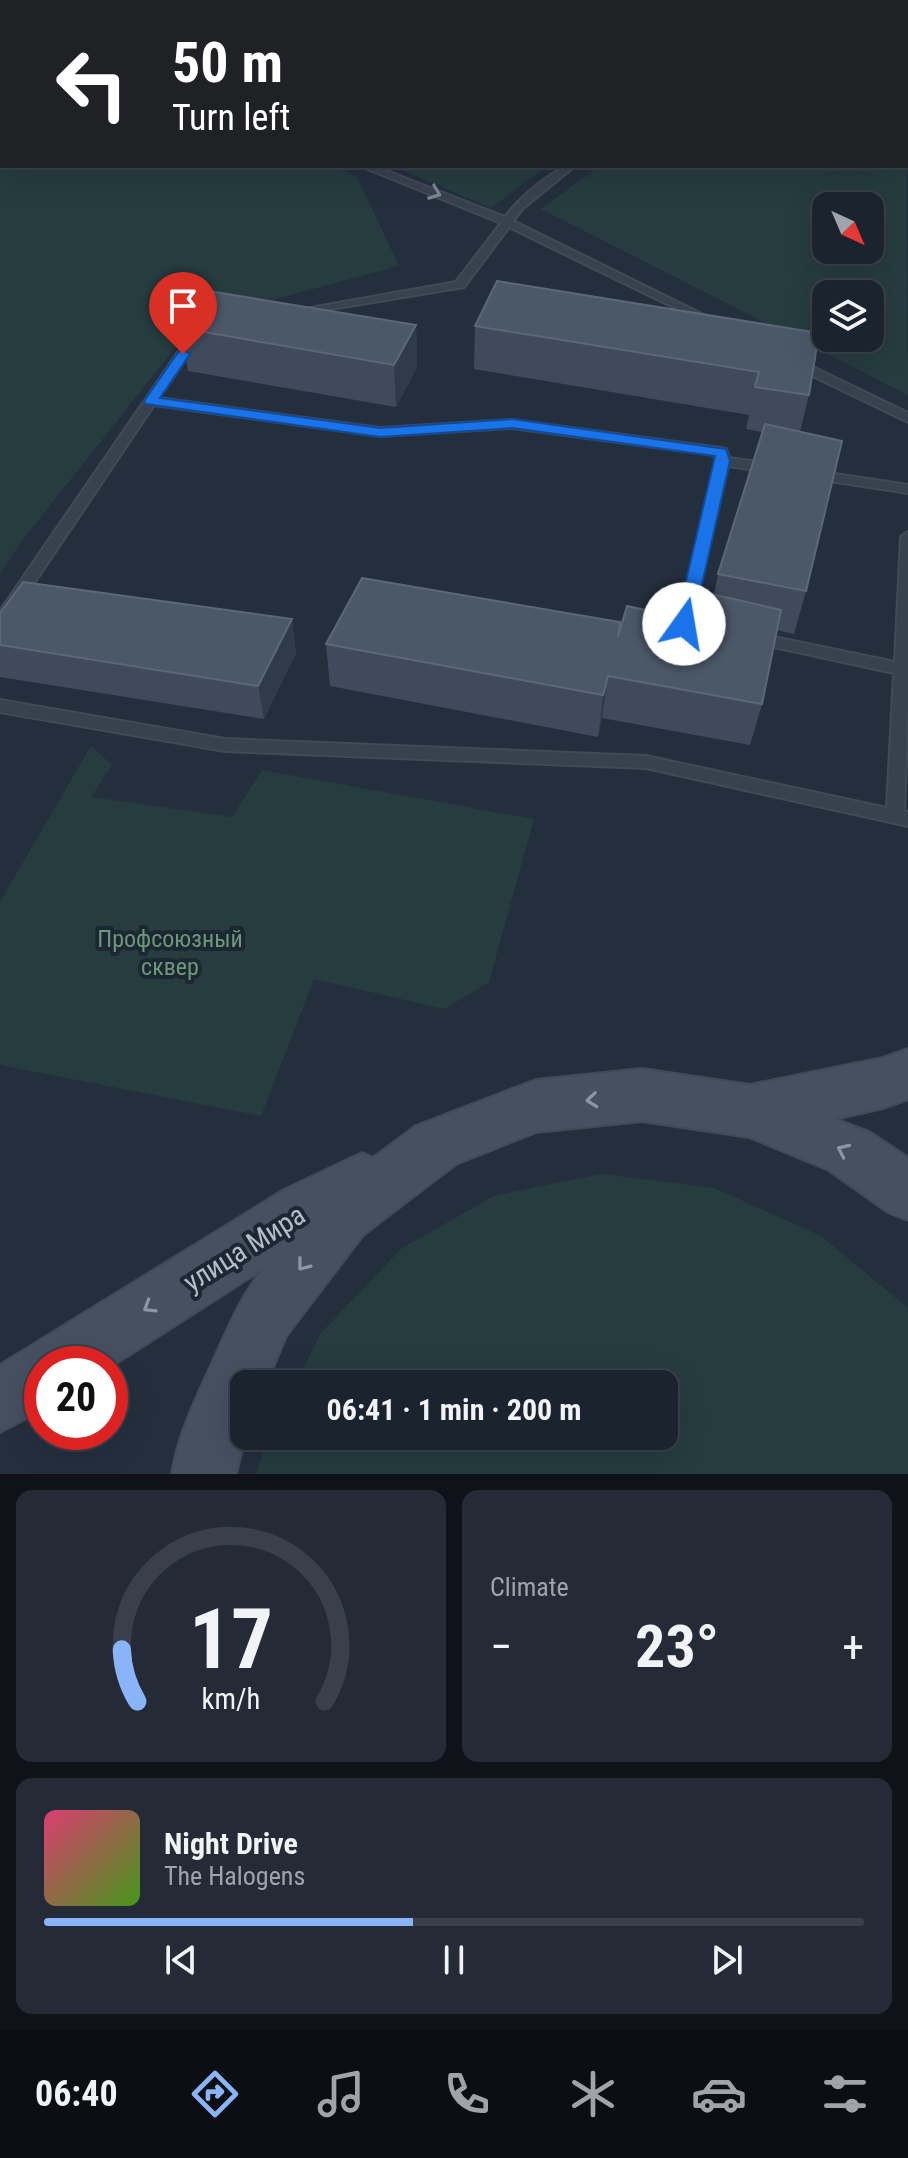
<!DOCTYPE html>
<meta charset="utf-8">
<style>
:root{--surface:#1b232e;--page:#242b36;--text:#f1f3f6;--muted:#a0a4aa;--line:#39404a;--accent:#8ab4f8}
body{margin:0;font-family:"Roboto Condensed",sans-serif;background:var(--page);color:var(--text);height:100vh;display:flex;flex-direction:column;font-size:30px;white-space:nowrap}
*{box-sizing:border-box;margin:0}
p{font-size:26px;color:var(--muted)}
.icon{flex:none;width:44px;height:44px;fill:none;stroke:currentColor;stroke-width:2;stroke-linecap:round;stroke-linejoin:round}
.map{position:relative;height:1474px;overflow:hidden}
.side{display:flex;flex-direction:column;gap:16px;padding:16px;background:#0f1319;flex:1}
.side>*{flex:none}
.hud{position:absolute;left:0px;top:0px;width:908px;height:168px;box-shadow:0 8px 32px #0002,0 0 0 2px var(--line);background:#202124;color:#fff;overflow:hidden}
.needle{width:52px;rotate:136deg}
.tools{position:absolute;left:812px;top:192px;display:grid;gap:16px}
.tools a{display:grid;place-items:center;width:72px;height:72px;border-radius:16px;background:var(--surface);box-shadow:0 8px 32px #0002,0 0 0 2px var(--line);font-size:40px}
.speed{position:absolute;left:24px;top:1346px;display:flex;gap:16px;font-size:40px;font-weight:700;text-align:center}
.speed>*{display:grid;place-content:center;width:104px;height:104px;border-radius:50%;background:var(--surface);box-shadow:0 8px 32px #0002,0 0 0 2px var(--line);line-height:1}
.speed .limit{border:12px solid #d22;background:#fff;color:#111}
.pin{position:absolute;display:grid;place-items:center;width:68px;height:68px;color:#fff;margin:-82px -34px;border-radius:50% 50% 50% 0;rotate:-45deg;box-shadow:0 0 8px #0007}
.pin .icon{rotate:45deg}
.me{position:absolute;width:88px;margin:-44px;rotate:13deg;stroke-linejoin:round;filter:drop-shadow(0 0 6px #0008)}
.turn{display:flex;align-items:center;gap:28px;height:168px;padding:0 40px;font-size:36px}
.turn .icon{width:104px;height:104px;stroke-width:2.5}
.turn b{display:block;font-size:56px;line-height:68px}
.big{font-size:60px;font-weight:700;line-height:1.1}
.side .widget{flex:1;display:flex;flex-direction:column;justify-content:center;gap:12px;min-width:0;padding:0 28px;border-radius:16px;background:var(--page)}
.side .dial{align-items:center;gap:0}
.dial svg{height:208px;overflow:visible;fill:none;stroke:var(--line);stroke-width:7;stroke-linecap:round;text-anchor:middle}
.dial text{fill:var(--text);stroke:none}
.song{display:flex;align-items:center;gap:24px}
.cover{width:96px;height:96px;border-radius:12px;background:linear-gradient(135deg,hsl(340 70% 55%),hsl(100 70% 35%))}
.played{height:8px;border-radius:4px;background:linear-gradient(90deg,var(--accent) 45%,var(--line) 45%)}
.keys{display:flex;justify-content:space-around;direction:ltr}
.heat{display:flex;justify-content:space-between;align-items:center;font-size:44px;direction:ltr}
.side .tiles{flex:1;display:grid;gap:16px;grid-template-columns:1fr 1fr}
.widget:last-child{grid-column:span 2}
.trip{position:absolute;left:230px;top:1370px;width:448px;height:80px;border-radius:16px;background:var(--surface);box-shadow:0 8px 32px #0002,0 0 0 2px var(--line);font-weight:700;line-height:80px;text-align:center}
.menu{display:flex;height:128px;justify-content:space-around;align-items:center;background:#0b0e12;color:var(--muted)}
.menu .icon{width:56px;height:56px}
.menu .active{color:var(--accent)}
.menu b{font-size:36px;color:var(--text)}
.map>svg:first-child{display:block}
</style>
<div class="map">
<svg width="908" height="1474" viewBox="0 0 908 1474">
<rect width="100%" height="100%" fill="#242f3e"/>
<path fill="#263c3f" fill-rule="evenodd" d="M0,0L25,2H2V166H334L357,177L399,266L197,320L21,542L0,574Z
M906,84L908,395L541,209L599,166H906ZM826,206H870V250H826ZM826,294H870V338H826Z
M392,166H547L491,208Z
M91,746L112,765L91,797L232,817L262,770L534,819L489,982L444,1009L314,979L261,1116L0,1065V902Z
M603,1174L714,1188L821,1236L908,1308V1474H256L268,1436H664V1384H295L321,1333L402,1248L496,1195Z"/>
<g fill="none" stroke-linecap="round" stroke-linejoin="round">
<defs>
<path id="service" d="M43,0H54L55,2H44Z
M250,0H261L263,2H252Z
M908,21V27L906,28V22Z
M360,166H374L505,217C518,200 554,166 575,166L522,209L513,221L720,323L710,325L509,227L464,287L295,315V311L299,310L456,282L501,223Z
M196,331L202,335L159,398L380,428L512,420L721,448L726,449L729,458L772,464L779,468L772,472L728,466L691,624L684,629L677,624L716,461L715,455L512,428L380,436L154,405L5,626L0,627V611L192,332Z
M796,359L908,413V422L792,366V360Z
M815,471L908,485V493L810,478V472Z
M908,532V706L904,811L908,812V826L646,768L225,751L0,712V700L225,739L646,756L887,808L894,673L755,643L748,638L755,633L895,662L901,537Z"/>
<path id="tertiary" d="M795,0H819L820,2H796Z
M906,29H908V43H906Z"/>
<path id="secondary" d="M908,1049V1099L883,1108L835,1119L869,1132L908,1158V1220L888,1212L829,1170L749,1137L642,1121L536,1132L456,1164L363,1235L286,1336L266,1384H244L245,1436L236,1474H172C178,1436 194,1403 210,1368C226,1333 239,1299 263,1269L110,1367V1364H42V1410L0,1432V1365L284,1190L362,1153L373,1158L416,1126L536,1080L642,1069L750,1085L883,1058Z"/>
</defs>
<use href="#service" stroke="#414a57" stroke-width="4"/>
<use href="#tertiary" stroke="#414a57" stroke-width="4"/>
<use href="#secondary" stroke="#414a57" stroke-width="4"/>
<use href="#service" fill="#38414e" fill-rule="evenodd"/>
<use href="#tertiary" fill="#38414e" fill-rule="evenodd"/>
<use href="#secondary" fill="#465061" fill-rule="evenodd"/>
</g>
<path fill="#3f4b5c" d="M416,325L417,367L396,407L188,371L181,328Z
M475,326L819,333L809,395L800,432L806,591L794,634L777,630L762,704L750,745L602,718L598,737L330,686L326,644L618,637L696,621L714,595L718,574L762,432L746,429L749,415L474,369Z
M0,613L292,619L296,653L264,719L0,677Z"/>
<path fill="#2f3b4b" d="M416,325L417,367L396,407L394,365Z
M292,619L296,653L264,719L258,686Z
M608,676L602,718L598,737L603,695Z"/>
<path fill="#4b5868" stroke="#5c6777" stroke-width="2" d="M497,281L819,333L809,395L755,387L759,372L475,326Z
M209,291L416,325L394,365L181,328Z
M765,424L842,441L806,591L718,574Z
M362,578L620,622L618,637L627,606L696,621L707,593L781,610L762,704L608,676L603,695L326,644Z
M23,582L292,619L258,686L0,645V613Z"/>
<defs><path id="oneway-chevron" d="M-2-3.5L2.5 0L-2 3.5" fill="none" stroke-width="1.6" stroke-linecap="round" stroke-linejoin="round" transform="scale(2)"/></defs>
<use stroke="#7c8592" href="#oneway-chevron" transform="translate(435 193) rotate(21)"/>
<g stroke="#8e96a5">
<use href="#oneway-chevron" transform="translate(592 1100) rotate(174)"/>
<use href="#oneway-chevron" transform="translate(843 1150) rotate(-155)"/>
<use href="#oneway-chevron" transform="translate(303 1265) rotate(128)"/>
<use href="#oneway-chevron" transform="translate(149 1307) rotate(148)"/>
</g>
<path fill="#1a73e8" stroke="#114b97" stroke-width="2" d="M183,350L190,354L160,398L380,428L512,419L726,449L730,461L693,624L684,630L676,624L715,456L512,428L380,437L146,404L144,401L179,351Z"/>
<g text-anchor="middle" stroke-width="8" stroke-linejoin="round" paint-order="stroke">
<g font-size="24" fill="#6b9a76" stroke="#1d2633">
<text x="170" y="947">Профсоюзный<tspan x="170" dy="28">сквер</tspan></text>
</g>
<g font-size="28" fill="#b4bcc9" stroke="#1d2633">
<text transform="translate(244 1248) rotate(-32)" y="10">улица Мира</text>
</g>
</g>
</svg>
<div class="tools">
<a><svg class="needle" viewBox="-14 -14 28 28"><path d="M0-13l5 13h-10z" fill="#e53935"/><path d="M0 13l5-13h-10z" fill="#a0a4aa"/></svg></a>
<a><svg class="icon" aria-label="layers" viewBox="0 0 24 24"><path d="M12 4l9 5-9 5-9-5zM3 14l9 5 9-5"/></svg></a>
</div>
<div class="speed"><div class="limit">20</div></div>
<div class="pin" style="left:183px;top:354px;background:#d93025"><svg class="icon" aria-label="arrive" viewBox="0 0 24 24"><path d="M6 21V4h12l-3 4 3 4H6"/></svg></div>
<svg class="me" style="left:684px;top:624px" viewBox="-20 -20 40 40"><circle r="19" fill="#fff"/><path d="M0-13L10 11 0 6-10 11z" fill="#1a73e8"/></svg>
<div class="trip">06:41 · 1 min · 200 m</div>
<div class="hud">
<div class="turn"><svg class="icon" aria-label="left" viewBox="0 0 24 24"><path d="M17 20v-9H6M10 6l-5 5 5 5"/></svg><div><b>50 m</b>Turn left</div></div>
</div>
</div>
<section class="side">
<div class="tiles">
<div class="widget dial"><svg viewBox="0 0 100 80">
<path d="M14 69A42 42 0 1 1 86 69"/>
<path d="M14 69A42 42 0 0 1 8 49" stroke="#8ab4f8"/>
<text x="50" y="56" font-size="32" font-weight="700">17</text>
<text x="50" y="72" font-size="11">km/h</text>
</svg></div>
<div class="widget"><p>Climate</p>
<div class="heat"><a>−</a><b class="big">23°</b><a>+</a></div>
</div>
<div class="widget">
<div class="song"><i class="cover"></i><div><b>Night Drive</b><p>The Halogens</p></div></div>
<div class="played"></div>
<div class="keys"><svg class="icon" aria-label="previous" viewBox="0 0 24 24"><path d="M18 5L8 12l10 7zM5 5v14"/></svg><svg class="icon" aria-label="pause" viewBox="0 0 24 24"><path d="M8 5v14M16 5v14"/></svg><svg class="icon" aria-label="next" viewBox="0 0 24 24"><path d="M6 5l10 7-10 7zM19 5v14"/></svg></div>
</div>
</div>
</section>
<nav class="menu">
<b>06:40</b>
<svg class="icon active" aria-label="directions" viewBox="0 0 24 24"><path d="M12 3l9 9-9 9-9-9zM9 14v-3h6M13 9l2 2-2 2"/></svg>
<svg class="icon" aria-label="music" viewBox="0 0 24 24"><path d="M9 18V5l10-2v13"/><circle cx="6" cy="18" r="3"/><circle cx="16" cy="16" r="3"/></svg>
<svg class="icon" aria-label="phone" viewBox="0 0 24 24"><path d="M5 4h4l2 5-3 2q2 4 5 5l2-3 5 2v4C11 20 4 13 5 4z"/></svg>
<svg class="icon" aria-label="climate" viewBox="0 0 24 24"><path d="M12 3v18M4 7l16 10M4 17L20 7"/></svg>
<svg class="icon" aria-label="car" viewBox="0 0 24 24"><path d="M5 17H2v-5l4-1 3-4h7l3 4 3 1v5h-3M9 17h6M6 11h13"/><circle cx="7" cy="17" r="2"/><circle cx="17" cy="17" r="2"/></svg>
<svg class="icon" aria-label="filters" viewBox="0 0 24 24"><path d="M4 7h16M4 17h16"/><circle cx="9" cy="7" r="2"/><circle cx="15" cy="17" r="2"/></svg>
</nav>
